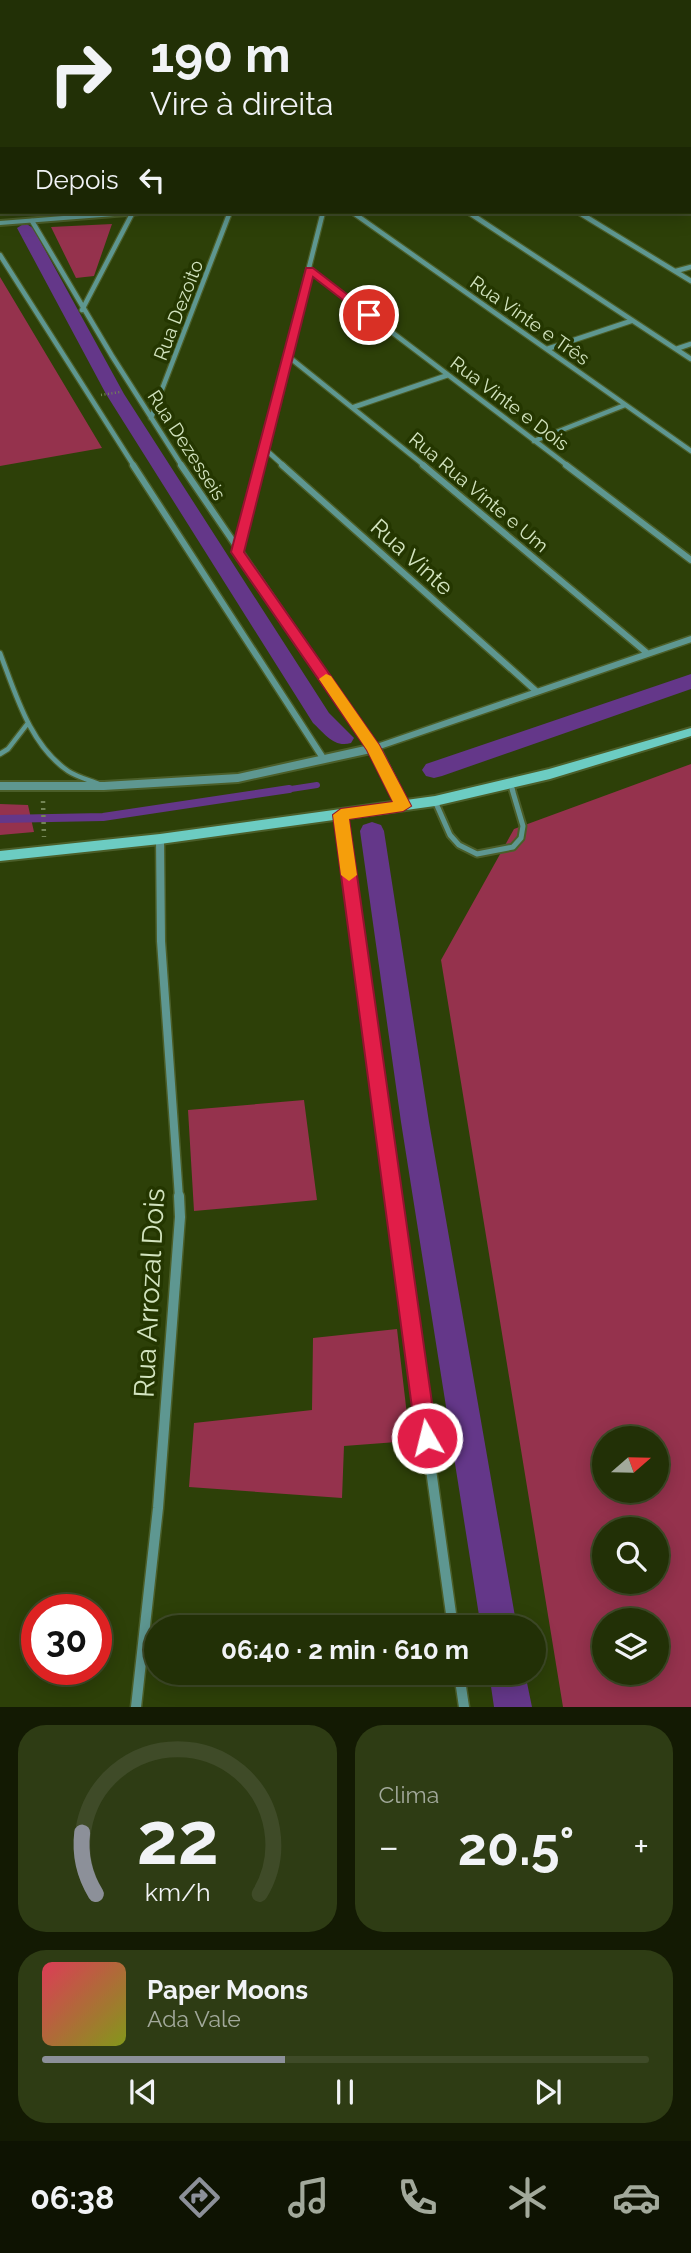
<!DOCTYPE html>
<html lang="pt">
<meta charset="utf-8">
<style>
:root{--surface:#223006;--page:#2e3c14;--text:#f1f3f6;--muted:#a2a99b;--line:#3f4b28;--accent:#8c9099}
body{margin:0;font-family:Raleway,sans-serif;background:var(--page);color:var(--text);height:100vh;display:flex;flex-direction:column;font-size:26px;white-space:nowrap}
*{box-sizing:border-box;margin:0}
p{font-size:23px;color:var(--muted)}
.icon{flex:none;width:38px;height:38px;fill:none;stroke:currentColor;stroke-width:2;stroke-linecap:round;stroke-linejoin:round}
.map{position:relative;height:1707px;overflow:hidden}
.sheet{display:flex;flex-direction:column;gap:18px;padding:18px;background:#131a03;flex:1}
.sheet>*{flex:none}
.hud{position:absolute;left:0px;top:0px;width:691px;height:214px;box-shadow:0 4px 18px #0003,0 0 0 2px var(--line);background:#223006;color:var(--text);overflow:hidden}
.needle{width:46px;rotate:70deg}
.fabs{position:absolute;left:592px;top:1426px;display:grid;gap:14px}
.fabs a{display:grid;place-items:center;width:77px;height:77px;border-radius:50%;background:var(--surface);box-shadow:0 4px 18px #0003,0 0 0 2px var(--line);font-size:35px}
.speed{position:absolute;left:21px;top:1594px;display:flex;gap:14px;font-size:35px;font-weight:700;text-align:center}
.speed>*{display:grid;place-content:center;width:91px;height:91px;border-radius:50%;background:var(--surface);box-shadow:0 4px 18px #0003,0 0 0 2px var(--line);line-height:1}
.speed .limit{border:10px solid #d22;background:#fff;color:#111}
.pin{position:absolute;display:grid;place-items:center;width:60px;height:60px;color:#fff;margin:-30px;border:4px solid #fff;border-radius:50%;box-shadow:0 2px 7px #0007}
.me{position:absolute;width:77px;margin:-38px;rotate:352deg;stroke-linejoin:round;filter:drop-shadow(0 0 5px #0008)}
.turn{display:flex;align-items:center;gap:24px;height:147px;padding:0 35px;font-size:32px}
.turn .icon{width:91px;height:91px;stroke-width:2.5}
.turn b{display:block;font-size:49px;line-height:60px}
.then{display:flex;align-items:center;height:66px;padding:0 35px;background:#0003;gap:14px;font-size:26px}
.big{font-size:52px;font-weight:700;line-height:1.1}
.sheet .widget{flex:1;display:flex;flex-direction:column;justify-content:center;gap:10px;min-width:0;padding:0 24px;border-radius:28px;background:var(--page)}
.sheet .dial{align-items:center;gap:0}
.dial svg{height:182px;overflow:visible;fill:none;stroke:var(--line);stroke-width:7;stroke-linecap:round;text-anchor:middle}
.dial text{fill:var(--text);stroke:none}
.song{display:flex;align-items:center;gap:21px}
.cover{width:84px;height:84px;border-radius:10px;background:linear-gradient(135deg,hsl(350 70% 55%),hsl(70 70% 35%))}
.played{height:7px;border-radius:4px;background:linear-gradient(90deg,var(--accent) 40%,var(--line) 40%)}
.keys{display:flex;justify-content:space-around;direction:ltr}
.heat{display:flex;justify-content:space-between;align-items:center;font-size:38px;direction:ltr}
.sheet .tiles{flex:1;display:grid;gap:18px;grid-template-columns:1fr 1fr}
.widget:last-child{grid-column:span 2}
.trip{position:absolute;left:144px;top:1615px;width:402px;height:70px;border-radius:35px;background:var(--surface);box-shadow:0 4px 18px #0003,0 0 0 2px var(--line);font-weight:700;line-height:70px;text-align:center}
.tab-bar{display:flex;height:112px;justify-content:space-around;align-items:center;background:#0e1302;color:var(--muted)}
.tab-bar .icon{width:49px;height:49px}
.tab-bar .current{color:var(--accent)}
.tab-bar b{font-size:32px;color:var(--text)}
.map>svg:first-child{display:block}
</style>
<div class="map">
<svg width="691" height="1707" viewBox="0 0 691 1707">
<rect width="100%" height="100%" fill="#2d4008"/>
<path fill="#95324d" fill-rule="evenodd" d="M112,224L94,276L76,278L51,227Z
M0,277L102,448L0,466Z
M691,764V1707H563L441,960L514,829ZM604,1438H656V1491H604ZM604,1530H656V1582H604ZM604,1620H656V1673H604Z
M0,804L28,805L34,832L0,835Z
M304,1100L317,1200L194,1211L188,1110Z
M397,1329L410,1441L344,1446L342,1498L189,1487L194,1423L312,1410L313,1338Z"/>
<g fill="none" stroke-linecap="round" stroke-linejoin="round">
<path stroke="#643789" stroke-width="6" d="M278,791L317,785"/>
<path stroke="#643789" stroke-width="8" d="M0,819L103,817L289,789"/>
<path fill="#643789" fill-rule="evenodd" d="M25,223L33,228L124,394L329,713L354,738L351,743C334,748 325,734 313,723L106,394L17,228Z
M691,674V689L442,776L434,778L426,776L422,770L426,764Z
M372,822L381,825L384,831L429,1122L517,1628H481L401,1122L360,831L363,825Z
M489,1673H525L532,1707H494Z"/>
<defs>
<path id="service-far1" d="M0,653C16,695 30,745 68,771C77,777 89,780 99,784
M0,754L8,749L28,723
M511,785L513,791"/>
<path id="service" d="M435,801L450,835L459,845L477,854L513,847L521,838L523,826L512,789"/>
<path id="minor-far4" d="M507,0L510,2
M594,0L598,2"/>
<path id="minor-far3" d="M352,212L691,451
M468,212L691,359
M578,212L691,281
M32,221L112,356L182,466
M0,255L134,466
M310,270L568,466
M676,271L691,267
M82,310L133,212
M547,349L631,321
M676,349L691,344
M289,357L425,466
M354,407L448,375
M151,418L230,212
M534,441L625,405
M265,449L284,466
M259,466L323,212"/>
<path id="minor-far2" d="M133,465L323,758
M181,465L374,748L691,639
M282,465L536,691
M423,465L647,653
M566,465L691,560
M237,552L259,465"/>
<path id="minor-far1" d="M341,815L394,1198
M160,839L161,941L179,1198"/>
<path id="minor" d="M393,1196L453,1628
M459,1673L464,1707
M136,1707L158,1508L180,1217L179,1196"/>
<path id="tertiary" d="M114,212H144L140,214L0,225V221Z
M374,744L380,748L409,806L407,809H399L371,753L238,782L104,790H0V782H104L238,774Z"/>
<path id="secondary" d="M691,728V736L550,779L435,806L160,844L0,861V851L160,834L435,796L549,769Z"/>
</defs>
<use href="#service-far1" stroke="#4b5e29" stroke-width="7"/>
<use href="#service" stroke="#4b5e29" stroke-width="9"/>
<use href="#minor-far4" stroke="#4b5e29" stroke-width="5"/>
<use href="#minor-far3" stroke="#4b5e29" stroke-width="7"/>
<use href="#minor-far2" stroke="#4b5e29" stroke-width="9"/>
<use href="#minor-far1" stroke="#4b5e29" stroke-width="11"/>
<use href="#minor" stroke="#4b5e29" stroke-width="13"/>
<use href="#tertiary" stroke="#4b5e29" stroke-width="4"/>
<use href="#secondary" stroke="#4b5e29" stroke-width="4"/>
<path stroke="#738555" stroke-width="2.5" stroke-dasharray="1 2.5" stroke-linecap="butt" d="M101,395L120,392"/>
<path stroke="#738555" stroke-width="4.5" stroke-dasharray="2 5" stroke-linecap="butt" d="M43,801L44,837"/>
<use href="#service-far1" stroke="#5e9791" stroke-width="4.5"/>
<use href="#service" stroke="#5e9791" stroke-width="5"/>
<use href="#minor-far4" stroke="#5e9791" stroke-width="3.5"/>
<use href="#minor-far3" stroke="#5e9791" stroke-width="4.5"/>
<use href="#minor-far2" stroke="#5e9791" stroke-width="6"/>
<use href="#minor-far1" stroke="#5e9791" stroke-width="8"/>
<use href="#minor" stroke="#5e9791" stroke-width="10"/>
<use href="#tertiary" fill="#5e9791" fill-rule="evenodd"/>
<use href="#secondary" fill="#6cccc2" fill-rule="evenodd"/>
</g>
<path fill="#e11d48" stroke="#92132f" stroke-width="2" d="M306,268H313L374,315L365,317L313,277L244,552L379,745L411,806L403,811L349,819L437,1438L434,1445L427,1449L419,1445L416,1438L333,815L341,809L393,802L367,750L231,552Z"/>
<path fill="#f59e0b" d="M326,674L331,676L379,745L411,806L403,811L349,819L357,875L349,881L341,875L333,815L341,809L393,802L367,750L319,679Z"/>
<g text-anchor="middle" stroke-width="7" stroke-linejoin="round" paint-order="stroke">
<g font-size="19" fill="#d3e4bf" stroke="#243600">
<text transform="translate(178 310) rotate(-69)" y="7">Rua Dezoito</text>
<text transform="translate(530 320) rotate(35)" y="7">Rua Vinte e Três</text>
<text transform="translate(510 403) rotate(37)" y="7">Rua Vinte e Dois</text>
<text transform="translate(187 445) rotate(57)" y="7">Rua Dezesseis</text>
<text transform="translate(479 492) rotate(40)" y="7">Rua Rua Vinte e Um</text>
</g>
<g font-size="23" fill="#d3e4bf" stroke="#243600">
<text transform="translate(412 557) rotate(42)" y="8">Rua Vinte</text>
</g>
<g font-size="28" fill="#d3e4bf" stroke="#243600">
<text transform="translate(149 1293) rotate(-87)" y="10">Rua Arrozal Dois</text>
</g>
</g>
</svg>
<div class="fabs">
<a><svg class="needle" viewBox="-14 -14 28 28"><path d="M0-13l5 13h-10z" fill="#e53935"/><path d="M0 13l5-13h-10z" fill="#a2a99b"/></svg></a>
<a><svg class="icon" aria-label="search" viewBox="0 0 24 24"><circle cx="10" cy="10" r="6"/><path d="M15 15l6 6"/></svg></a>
<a><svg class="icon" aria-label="layers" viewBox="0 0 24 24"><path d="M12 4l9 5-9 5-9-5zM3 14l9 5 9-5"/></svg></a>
</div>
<div class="speed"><div class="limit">30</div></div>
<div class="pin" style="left:369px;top:315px;background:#d93025"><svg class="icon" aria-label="arrive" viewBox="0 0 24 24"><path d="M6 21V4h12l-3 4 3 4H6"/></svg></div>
<svg class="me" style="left:427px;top:1438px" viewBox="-20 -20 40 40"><circle r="17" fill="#e11d48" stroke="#fff" stroke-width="3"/><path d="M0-11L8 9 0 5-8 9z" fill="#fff"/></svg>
<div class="trip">06:40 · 2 min · 610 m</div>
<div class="hud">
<div class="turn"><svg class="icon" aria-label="right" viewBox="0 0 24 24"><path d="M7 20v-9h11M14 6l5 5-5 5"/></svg><div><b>190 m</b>Vire à direita</div></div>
<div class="then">Depois<svg class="icon" aria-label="left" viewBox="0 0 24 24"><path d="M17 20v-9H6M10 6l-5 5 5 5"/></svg></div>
</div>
</div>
<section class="sheet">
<div class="tiles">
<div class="widget dial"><svg viewBox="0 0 100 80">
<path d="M14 69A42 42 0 1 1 86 69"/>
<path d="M14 69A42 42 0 0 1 8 42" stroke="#8c9099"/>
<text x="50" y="56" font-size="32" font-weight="700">22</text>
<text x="50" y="72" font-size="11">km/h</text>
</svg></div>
<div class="widget"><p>Clima</p>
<div class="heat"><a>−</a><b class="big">20.5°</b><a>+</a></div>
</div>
<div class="widget">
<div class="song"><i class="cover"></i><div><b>Paper Moons</b><p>Ada Vale</p></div></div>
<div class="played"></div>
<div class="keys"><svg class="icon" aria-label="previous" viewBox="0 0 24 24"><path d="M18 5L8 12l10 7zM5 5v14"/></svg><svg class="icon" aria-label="pause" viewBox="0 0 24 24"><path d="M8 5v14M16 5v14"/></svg><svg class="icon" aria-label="next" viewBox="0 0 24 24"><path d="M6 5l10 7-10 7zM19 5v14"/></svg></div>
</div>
</div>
</section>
<nav class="tab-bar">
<b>06:38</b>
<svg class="icon current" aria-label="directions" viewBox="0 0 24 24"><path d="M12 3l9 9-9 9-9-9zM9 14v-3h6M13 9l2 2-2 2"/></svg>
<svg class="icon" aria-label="music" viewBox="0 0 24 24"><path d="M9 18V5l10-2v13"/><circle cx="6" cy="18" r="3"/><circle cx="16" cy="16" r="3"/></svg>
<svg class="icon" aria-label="phone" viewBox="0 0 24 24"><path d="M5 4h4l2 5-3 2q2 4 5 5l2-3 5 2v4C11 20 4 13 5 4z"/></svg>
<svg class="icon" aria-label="climate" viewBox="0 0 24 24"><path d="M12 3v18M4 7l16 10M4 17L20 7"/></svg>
<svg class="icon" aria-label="car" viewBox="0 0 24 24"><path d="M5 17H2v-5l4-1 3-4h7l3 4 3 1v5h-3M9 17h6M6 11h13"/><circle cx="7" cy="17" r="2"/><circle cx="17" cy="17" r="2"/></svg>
</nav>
